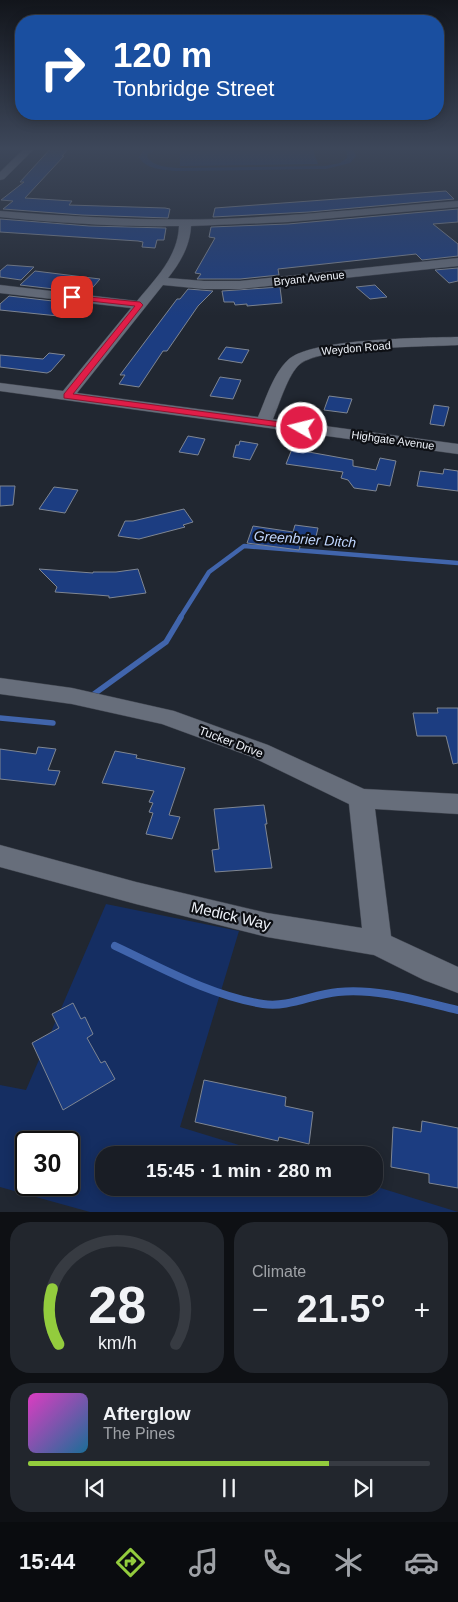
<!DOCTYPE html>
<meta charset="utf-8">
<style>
:root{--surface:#191d25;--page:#22262d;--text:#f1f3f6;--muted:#9fa2a7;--line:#373b42;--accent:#93cc3d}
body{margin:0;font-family:Arial,sans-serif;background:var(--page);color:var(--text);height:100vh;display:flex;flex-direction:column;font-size:19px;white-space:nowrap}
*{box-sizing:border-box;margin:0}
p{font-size:16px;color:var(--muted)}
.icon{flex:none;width:28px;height:28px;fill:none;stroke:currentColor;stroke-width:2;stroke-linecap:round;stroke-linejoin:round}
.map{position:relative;height:1212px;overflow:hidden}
.side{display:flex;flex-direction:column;gap:10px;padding:10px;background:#0e1014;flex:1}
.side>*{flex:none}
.top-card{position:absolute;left:15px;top:15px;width:429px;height:105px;border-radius:20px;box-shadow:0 2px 12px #0003,0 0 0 1px var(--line);background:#1a4fa0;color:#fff;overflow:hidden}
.speed{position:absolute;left:15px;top:1131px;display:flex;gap:10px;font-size:25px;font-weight:700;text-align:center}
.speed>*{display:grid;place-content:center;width:65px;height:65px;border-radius:50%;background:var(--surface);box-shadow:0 2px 12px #0003,0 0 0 1px var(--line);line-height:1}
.speed .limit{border:2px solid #111;border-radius:8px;background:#fff;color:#111}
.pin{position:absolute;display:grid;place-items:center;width:42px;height:42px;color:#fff;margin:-21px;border-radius:10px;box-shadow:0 2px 8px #0006}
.me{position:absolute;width:55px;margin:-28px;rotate:278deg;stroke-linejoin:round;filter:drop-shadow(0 0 4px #0008)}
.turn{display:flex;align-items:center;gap:18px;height:105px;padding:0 15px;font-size:22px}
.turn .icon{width:65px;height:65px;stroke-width:2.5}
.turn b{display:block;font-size:35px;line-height:42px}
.big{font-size:38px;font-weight:700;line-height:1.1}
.side .tile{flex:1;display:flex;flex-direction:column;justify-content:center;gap:8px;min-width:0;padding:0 18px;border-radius:20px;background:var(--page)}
.side .dial{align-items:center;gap:0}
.dial svg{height:130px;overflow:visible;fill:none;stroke:var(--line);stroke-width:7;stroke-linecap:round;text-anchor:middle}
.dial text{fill:var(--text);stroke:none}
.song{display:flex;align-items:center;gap:15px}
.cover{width:60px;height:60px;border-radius:8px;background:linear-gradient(135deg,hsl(310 70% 55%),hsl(200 70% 35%))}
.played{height:5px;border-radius:2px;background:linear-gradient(90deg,var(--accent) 75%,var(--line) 75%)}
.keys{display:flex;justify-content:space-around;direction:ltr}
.heat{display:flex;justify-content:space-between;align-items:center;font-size:28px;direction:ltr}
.side .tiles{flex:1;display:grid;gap:10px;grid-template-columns:1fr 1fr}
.tile:last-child{grid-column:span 2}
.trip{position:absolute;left:95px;top:1146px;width:288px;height:50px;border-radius:20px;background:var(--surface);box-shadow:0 2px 12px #0003,0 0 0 1px var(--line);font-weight:700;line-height:50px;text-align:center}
.menu{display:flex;height:80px;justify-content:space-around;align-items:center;background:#0a0c0f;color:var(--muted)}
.menu .icon{width:35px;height:35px}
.menu .selected{color:var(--accent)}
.menu b{font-size:22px;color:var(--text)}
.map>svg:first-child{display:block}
</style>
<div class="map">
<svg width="458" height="1212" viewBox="0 0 458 1212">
<rect width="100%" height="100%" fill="#212731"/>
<path fill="#152e62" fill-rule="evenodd" d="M153,147H164L148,153L147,157C153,166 166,167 177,168L325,166L340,163L347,158V152L336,147C344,147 354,147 356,156L350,163L326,169L175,171C163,170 145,169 139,157L143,151Z
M180,147H312L318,164L180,166Z
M106,904L239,931L180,1127L272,1155H104V1188H374V1186L458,1212H90L0,1187V1085L26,1090ZM26,1142H69V1185H26Z"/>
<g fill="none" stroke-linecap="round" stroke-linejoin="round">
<path stroke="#4165ac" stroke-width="4.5" d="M180,618L209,572L244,546L458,563"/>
<path stroke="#4165ac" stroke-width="5.5" d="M94,694L166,642L181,617
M0,718L53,723"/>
<path stroke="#4165ac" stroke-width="8" d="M115,946C162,968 211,996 263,1004C289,1008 313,994 338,992C378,988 419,1001 458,1010"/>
</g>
<path fill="#1c3d81" stroke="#7f8692" d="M52,147H70L62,156H64L25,198L72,201L69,205L165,208L170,209L168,218L82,215L3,209L13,201L1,200L24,182H20Z
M446,191L454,199L309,212L213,217L215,208Z
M458,209V222L433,224L458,244V256L422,260L416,254L278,269L279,275L240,279H197L201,274L195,273L215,238L209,237L211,227L288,224Z
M0,219L89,226L166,228L164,240H157L155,248L142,247L143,242L138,241L0,232Z
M7,265L34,267L21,280L0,277V271Z
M458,268V281L449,283L435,270Z
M35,271L100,279L88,293L20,285Z
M375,285L387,297L370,299L356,287Z
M280,287L282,303L247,306V304L235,305L234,302H224L222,291Z
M188,289L213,291L198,306L167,351H163L139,387L119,384L125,375H120L177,299H180Z
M9,296L79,304L68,317L0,310V304Z
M226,347L249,350L242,363L218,359Z
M49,353L65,355L51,371L47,373L0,367V355L43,359Z
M220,377L241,380L233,399L210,396Z
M329,396L352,399L347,413L324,410Z
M434,405L449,407L444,426L430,424Z
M188,436L205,439L198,455L179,452Z
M240,441L258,444L250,460L233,457L236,445H239Z
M292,449L353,460V466L376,470L380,458L396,461L390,486L378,484L376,491L354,488L348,480L341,478L343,472L286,464Z
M444,469L458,471V491L417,486L420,471L443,474Z
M0,486H15L13,505L0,506Z
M54,487L78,490L65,513L39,509Z
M184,509L193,522L183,525L185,527L139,539L118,536L125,521H133Z
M295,525L318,528L315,541L302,539L299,550L247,543L253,526L293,532Z
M39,569L93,573V572H116L138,569L146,593L109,598V596L97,595L55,592L57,587Z
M437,708H458V763L453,764L446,736H417L413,713H438Z
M38,747L56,749L48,770L60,771L55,785L0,779V749L36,754Z
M115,751L137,755L136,758L185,768L169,815L180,817L172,839L146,834L153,813L149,812L153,803L149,802L154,791L102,783Z
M264,805L267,824H265L272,868L215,872L212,850L219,849L214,809Z
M73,1003L81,1019L85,1017L93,1034L87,1038L101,1063L105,1061L115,1079L63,1110L32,1043L59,1028L52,1014Z
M204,1080L286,1097L285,1106L313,1112L309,1144L279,1137L278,1141L195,1122Z
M422,1121L458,1128V1188L429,1183V1174L391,1167L393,1127L421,1132Z"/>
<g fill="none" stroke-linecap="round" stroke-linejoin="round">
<defs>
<path id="minor" d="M26,147H36L4,179L0,180V172Z
M458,201V207L288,222L191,226C190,246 180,263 168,278L204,281H240L458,258V266L240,289H204L163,285L77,393L258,417C266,399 273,374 288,360C311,338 424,338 458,337V345C425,347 323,346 300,364C288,374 279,405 273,419L458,444V454L0,391V383L63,391L131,308L0,293V285L137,301C155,279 178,257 179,226C119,227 60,223 0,217V211C73,217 146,221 220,219C299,216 379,207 458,201Z
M0,678L72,688L174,711L268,745L364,789L458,794V814L375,809L391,936L458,967V993L424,980L374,955L267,937L136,904L0,867V845L136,882L267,913L362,928L349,804L252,757L162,724L72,704L0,694Z"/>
</defs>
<use href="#minor" stroke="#40454f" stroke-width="1"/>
<use href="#minor" fill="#676e7b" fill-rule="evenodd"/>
</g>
<linearGradient id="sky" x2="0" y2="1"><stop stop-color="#12151b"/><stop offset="0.47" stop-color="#3d475a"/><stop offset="1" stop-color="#3d475a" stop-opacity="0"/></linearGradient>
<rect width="458" height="316" fill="url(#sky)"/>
<path fill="#e11d48" stroke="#92132f" d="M69,295L140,302L143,305L73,394L302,425L306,428L302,430L64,398V394L135,306L72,299L68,297Z"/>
<g text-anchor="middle" stroke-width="4.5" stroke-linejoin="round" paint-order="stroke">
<g font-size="11" fill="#edf1f8" stroke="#0d0f14">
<text transform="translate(309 278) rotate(-6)" y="4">Bryant Avenue</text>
<text transform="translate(356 348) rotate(-5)" y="4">Weydon Road</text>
<text transform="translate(393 440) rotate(8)" y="4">Highgate Avenue</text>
</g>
<g font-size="12" fill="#edf1f8" stroke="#0d0f14">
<text transform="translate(231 742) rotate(21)" y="4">Tucker Drive</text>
</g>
<g font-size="14" font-style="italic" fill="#c0d6fe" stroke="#0d0f14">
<text transform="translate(305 539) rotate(4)" y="5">Greenbrier Ditch</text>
</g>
<g font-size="15" fill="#edf1f8" stroke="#0d0f14">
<text transform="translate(231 916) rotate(13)" y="5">Medick Way</text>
</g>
</g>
</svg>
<div class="speed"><div class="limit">30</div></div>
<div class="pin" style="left:72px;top:297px;background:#d93025"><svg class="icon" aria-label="arrive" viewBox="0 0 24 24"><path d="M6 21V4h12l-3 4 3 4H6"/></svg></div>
<svg class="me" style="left:302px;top:428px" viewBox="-20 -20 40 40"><circle r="17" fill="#e11d48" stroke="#fff" stroke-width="3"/><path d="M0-11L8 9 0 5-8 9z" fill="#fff"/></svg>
<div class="trip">15:45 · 1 min · 280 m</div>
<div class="top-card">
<div class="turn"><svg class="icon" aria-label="right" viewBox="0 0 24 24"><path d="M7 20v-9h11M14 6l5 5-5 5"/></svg><div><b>120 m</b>Tonbridge Street</div></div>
</div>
</div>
<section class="side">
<div class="tiles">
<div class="tile dial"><svg viewBox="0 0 100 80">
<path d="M14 69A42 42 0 1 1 86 69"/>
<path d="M14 69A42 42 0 0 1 10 35" stroke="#93cc3d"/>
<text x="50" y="56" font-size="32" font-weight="700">28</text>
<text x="50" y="72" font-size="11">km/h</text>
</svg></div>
<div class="tile"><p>Climate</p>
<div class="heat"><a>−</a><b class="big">21.5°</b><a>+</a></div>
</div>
<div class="tile">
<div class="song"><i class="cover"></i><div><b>Afterglow</b><p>The Pines</p></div></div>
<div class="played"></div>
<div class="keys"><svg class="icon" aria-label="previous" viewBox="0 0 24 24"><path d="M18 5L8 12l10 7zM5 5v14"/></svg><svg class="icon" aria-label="pause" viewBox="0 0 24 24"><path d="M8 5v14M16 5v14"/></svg><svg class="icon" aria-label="next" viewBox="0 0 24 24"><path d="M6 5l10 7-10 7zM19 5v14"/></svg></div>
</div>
</div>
</section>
<nav class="menu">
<b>15:44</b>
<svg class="icon selected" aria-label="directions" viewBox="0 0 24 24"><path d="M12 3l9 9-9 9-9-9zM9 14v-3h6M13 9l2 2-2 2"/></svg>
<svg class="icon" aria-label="music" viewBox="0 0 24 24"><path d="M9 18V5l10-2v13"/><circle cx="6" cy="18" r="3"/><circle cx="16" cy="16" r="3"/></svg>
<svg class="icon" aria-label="phone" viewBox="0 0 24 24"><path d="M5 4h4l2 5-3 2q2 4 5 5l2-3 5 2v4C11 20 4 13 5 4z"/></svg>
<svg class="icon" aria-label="climate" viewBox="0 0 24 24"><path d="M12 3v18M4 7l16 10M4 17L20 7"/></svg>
<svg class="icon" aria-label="car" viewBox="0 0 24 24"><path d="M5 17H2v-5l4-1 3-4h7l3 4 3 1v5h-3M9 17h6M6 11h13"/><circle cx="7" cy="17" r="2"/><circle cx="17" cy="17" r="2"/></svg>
</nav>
